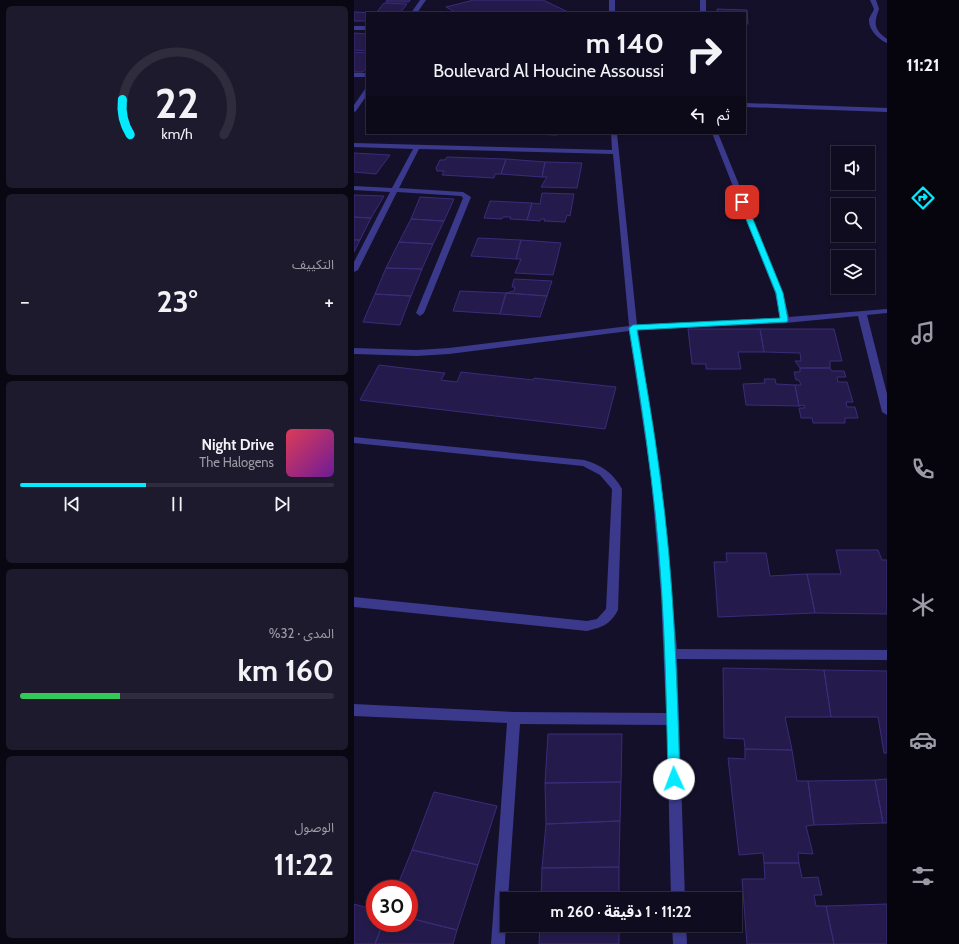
<!DOCTYPE html>
<html lang="ar">
<meta charset="utf-8">
<style>
:root{--surface:#0f0c20;--page:#1d1a2d;--text:#f1f3f6;--muted:#9b9ba5;--line:#2f2c3e;--accent:#05eaff}
body{margin:0;font-family:Cabin,"Noto Sans Arabic",sans-serif;background:var(--page);color:var(--text);direction:rtl;height:100vh;display:flex;flex-direction:column;font-size:15px;white-space:nowrap}
*{box-sizing:border-box;margin:0}
p{font-size:13px;color:var(--muted)}
.icon{flex:none;width:22px;height:22px;fill:none;stroke:currentColor;stroke-width:2;stroke-linecap:round;stroke-linejoin:round}
.map{position:relative;flex:1;overflow:hidden;direction:ltr}
.side{display:flex;flex-direction:column;gap:6px;padding:6px;background:#080712;width:354px}
.side>*{flex:none}
.hud{position:absolute;left:12px;top:12px;width:380px;height:122px;border-radius:0px;box-shadow:0 2px 6px #0003,0 0 0 1px var(--line);direction:rtl;background:#0f0c20;color:var(--text);overflow:hidden}
.controls{position:absolute;left:477px;top:146px;display:grid;gap:8px}
.controls a{display:grid;place-items:center;width:44px;height:44px;border-radius:0px;background:var(--surface);box-shadow:0 2px 6px #0003,0 0 0 1px var(--line);font-size:20px}
.speed{position:absolute;left:12px;top:880px;display:flex;gap:8px;font-size:20px;font-weight:700;text-align:center}
.speed>*{display:grid;place-content:center;width:52px;height:52px;border-radius:50%;background:var(--surface);box-shadow:0 2px 6px #0003,0 0 0 1px var(--line);line-height:1}
.speed .limit{border:6px solid #d22;background:#fff;color:#111}
.pin{position:absolute;display:grid;place-items:center;width:34px;height:34px;color:#fff;margin:-17px;border-radius:8px;box-shadow:0 2px 6px #0006}
.me{position:absolute;width:44px;margin:-22px;rotate:358deg;stroke-linejoin:round;filter:drop-shadow(0 0 3px #0008)}
.turn{display:flex;align-items:center;gap:14px;height:84px;padding:0 16px;font-size:18px}
.turn .icon{width:52px;height:52px;stroke-width:2.5}
.turn b{display:block;font-size:28px;line-height:34px}
.then{display:flex;align-items:center;height:38px;padding:0 16px;background:#0003;gap:8px;font-size:15px}
.big{font-size:30px;font-weight:700;line-height:1.1}
.side .card{flex:1;display:flex;flex-direction:column;justify-content:center;gap:6px;min-width:0;padding:0 14px;border-radius:6px;background:var(--page)}
.side .dial{align-items:center;gap:0}
.dial svg{height:104px;overflow:visible;fill:none;stroke:var(--line);stroke-width:7;stroke-linecap:round;text-anchor:middle}
.dial text{fill:var(--text);stroke:none}
.song{display:flex;align-items:center;gap:12px}
.cover{width:48px;height:48px;border-radius:6px;background:linear-gradient(135deg,hsl(350 70% 55%),hsl(280 70% 35%))}
.played{height:4px;border-radius:2px;background:linear-gradient(90deg,var(--accent) 40%,var(--line) 40%)}
.keys{display:flex;justify-content:space-around;direction:ltr}
.heat{display:flex;justify-content:space-between;align-items:center;font-size:22px;direction:ltr}
.charge{height:6px;border-radius:3px;background:linear-gradient(90deg,#34c759 32%,var(--line) 0)}
.trip{position:absolute;left:146px;top:892px;width:242px;height:40px;border-radius:0px;background:var(--surface);box-shadow:0 2px 6px #0003,0 0 0 1px var(--line);font-weight:700;line-height:40px;text-align:center;direction:rtl}
main{display:flex;flex:1;min-height:0}
.dock{display:flex;flex-direction:column;width:72px;justify-content:space-around;align-items:center;background:#06050d;color:var(--muted)}
.dock .icon{width:28px;height:28px}
.dock .active{color:var(--accent)}
.dock b{font-size:18px;color:var(--text)}
.map>svg:first-child{display:block}
</style>
<main>
<nav class="dock">
<b>11:21</b>
<svg class="icon active" aria-label="directions" viewBox="0 0 24 24"><path d="M12 3l9 9-9 9-9-9zM9 14v-3h6M13 9l2 2-2 2"/></svg>
<svg class="icon" aria-label="music" viewBox="0 0 24 24"><path d="M9 18V5l10-2v13"/><circle cx="6" cy="18" r="3"/><circle cx="16" cy="16" r="3"/></svg>
<svg class="icon" aria-label="phone" viewBox="0 0 24 24"><path d="M5 4h4l2 5-3 2q2 4 5 5l2-3 5 2v4C11 20 4 13 5 4z"/></svg>
<svg class="icon" aria-label="climate" viewBox="0 0 24 24"><path d="M12 3v18M4 7l16 10M4 17L20 7"/></svg>
<svg class="icon" aria-label="car" viewBox="0 0 24 24"><path d="M5 17H2v-5l4-1 3-4h7l3 4 3 1v5h-3M9 17h6M6 11h13"/><circle cx="7" cy="17" r="2"/><circle cx="17" cy="17" r="2"/></svg>
<svg class="icon" aria-label="filters" viewBox="0 0 24 24"><path d="M4 7h16M4 17h16"/><circle cx="9" cy="7" r="2"/><circle cx="15" cy="17" r="2"/></svg>
</nav>
<div class="map">
<svg width="533" height="944" viewBox="0 0 533 944">
<rect width="100%" height="100%" fill="#14102a"/>
<path fill="#241b4c" stroke="#3a2c79" d="M33,0H56L55,2H32Z
M120,0H189L216,13H103L92,7Z
M30,3L53,4L46,13H13V21H0V12L22,13Z
M363,9L393,10L394,24H391V13H363Z
M0,33L13,34V51L0,50Z
M0,52L13,53V67L9,72H0Z
M138,133H204L203,135Z
M0,153L36,155L22,174L0,172Z
M93,157L152,159L147,174H141L140,178L88,175L90,171H83L82,168L86,160H91Z
M152,159L191,162L188,177L147,174Z
M191,162L228,163L223,188L187,187L193,177H188Z
M188,193L220,194L216,216L213,215L211,222L190,221L191,219H187L186,221L173,220L178,203L186,204Z
M0,195L30,196L17,218L0,217Z
M66,197L100,199L90,221L57,219Z
M136,201L178,203L173,220L156,219L157,217H149L148,219L130,218Z
M0,217L17,218L6,240H0Z
M57,219L90,221L79,244L45,242Z
M124,238L167,240L162,259L117,256Z
M0,240H6L0,252Z
M167,240L207,243L199,275L161,273L167,259H162Z
M45,242L79,244L68,269L32,268Z
M32,268L68,269L57,296L21,294Z
M160,279L198,281L193,296L152,293L160,291L161,287H158Z
M106,291L152,293L146,314L99,311Z
M152,293L193,296L186,317L146,314Z
M21,294L57,296L46,325L9,322Z
M334,329H406L410,352H384L387,369H352V364H338Z
M406,329H480L488,361H476V368H446L441,361H447L446,353L410,352Z
M25,365L91,373L87,380L103,382L107,372L179,380L180,378L262,387L251,429L6,400Z
M446,368H476L478,371H490L492,377H483L484,382H493L499,402H492L493,407H501L504,418H491V423H459L458,418H447L445,408H451L450,405L445,406L441,385H447L445,380H442L440,372H446Z
M410,379H421L422,384L441,385L445,406L392,405L389,384L411,383Z
M482,550H524L528,560H533V614L461,613L453,574H487Z
M372,553H412L416,576L453,574L461,613L364,617L360,562H373Z
M369,668L470,670L477,717H431L438,750L391,749L390,739L370,738Z
M470,670L533,671V753H530L524,717H477Z
M194,734H268L267,782L191,783Z
M391,749L438,750L443,781H454L460,825L452,826L459,854L444,853L445,863H410L409,853L385,855L374,758L391,759Z
M533,779V823H529L521,780Z
M521,780L529,823L460,825L454,781Z
M267,782L266,821L192,824L191,783Z
M80,792L143,806L124,865L58,850Z
M266,821L265,867L188,868L192,824Z
M58,850L124,865L103,930L55,918V889H42Z
M410,863H445L448,878L464,877L468,895H460L462,906H472L480,944H393L388,879H411Z
M265,867V899H187L188,868Z
M0,904L21,910V923H29L21,944H0Z
M533,904V944H480L472,906Z
M55,918L103,930L99,944H21L29,923H55Z
M186,925H265V944H185Z"/>
<g fill="none" stroke-linecap="round" stroke-linejoin="round">
<path fill="#3b398b" fill-rule="evenodd" d="M66,0H72L63,13H57Z
M255,0H261V13H255Z
M346,0H352V13H346Z
M516,0H522L525,9C520,23 519,29 533,39V43C524,39 514,29 515,19C516,16 519,12 520,9Z
M0,26H13V30H0Z
M0,73H13V77H0Z
M13,88V95L2,111L0,112V105L11,89Z
M391,103L533,108V112L391,107Z
M257,133H263L283,325L426,318L421,293L358,133H364L429,293L435,317L533,309V313L513,315L533,394V415L528,412L504,316L431,323L284,330L307,477L323,649L533,650V660L323,659L331,899H317L313,725L166,724L154,899H153L151,944H137L153,723L0,716V704L160,712L312,713L307,595L297,477L275,331L95,354L63,356L0,354V348L63,350L95,348L275,326L259,154L65,149L45,188L109,192L117,197L70,313L66,316L62,313L109,198L107,196L43,192L4,270L0,272V262L36,192L0,190V186L38,188L59,149L0,147V143L258,150Z
M0,437L230,460C248,465 259,473 268,489L264,610C256,625 248,627 233,631L0,607V597L233,621L243,619L252,609L258,489L246,475L229,466L0,443Z
M318,925H332L333,944H319Z"/>
</g>
<path fill="#05eaff" stroke="#0398a6" d="M388,200L392,202L429,293L434,320L433,322L283,330C291,378 300,427 306,476C320,577 323,678 326,779L324,783L320,784L316,783L314,779C312,678 310,577 297,477C291,427 283,377 275,328L279,325L426,318L422,293L385,202Z"/>
</svg>
<div class="controls">
<a><svg class="icon" aria-label="sound" viewBox="0 0 24 24"><path d="M4 9h4l5-4v14l-5-4H4zM17 9q2 3 0 6"/></svg></a>
<a><svg class="icon" aria-label="search" viewBox="0 0 24 24"><circle cx="10" cy="10" r="6"/><path d="M15 15l6 6"/></svg></a>
<a><svg class="icon" aria-label="layers" viewBox="0 0 24 24"><path d="M12 4l9 5-9 5-9-5zM3 14l9 5 9-5"/></svg></a>
</div>
<div class="speed"><div class="limit">30</div></div>
<div class="pin" style="left:388px;top:202px;background:#d93025"><svg class="icon" aria-label="arrive" viewBox="0 0 24 24"><path d="M6 21V4h12l-3 4 3 4H6"/></svg></div>
<svg class="me" style="left:320px;top:779px" viewBox="-20 -20 40 40"><circle r="19" fill="#fff"/><path d="M0-13L10 11 0 6-10 11z" fill="#05eaff"/></svg>
<div class="trip">11:22 · 1 دقيقة · 260 m</div>
<div class="hud">
<div class="turn"><svg class="icon" aria-label="right" viewBox="0 0 24 24"><path d="M7 20v-9h11M14 6l5 5-5 5"/></svg><div><b>140 m</b>Boulevard Al Houcine Assoussi</div></div>
<div class="then">ثم<svg class="icon" aria-label="left" viewBox="0 0 24 24"><path d="M17 20v-9H6M10 6l-5 5 5 5"/></svg></div>
</div>
</div>
<section class="side">
<div class="card dial"><svg viewBox="0 0 100 80">
<path d="M14 69A42 42 0 1 1 86 69"/>
<path d="M14 69A42 42 0 0 1 8 42" stroke="#05eaff"/>
<text x="50" y="56" font-size="32" font-weight="700">22</text>
<text x="50" y="72" font-size="11">km/h</text>
</svg></div>
<div class="card"><p>التكييف</p>
<div class="heat"><a>−</a><b class="big">23°</b><a>+</a></div>
</div>
<div class="card">
<div class="song"><i class="cover"></i><div><b>Night Drive</b><p>The Halogens</p></div></div>
<div class="played"></div>
<div class="keys"><svg class="icon" aria-label="previous" viewBox="0 0 24 24"><path d="M18 5L8 12l10 7zM5 5v14"/></svg><svg class="icon" aria-label="pause" viewBox="0 0 24 24"><path d="M8 5v14M16 5v14"/></svg><svg class="icon" aria-label="next" viewBox="0 0 24 24"><path d="M6 5l10 7-10 7zM19 5v14"/></svg></div>
</div>
<div class="card"><p>المدى · 32%</p><b class="big">160 km</b><div class="charge"></div></div>
<div class="card"><p>الوصول</p><b class="big">11:22</b></div>
</section>
</main>
